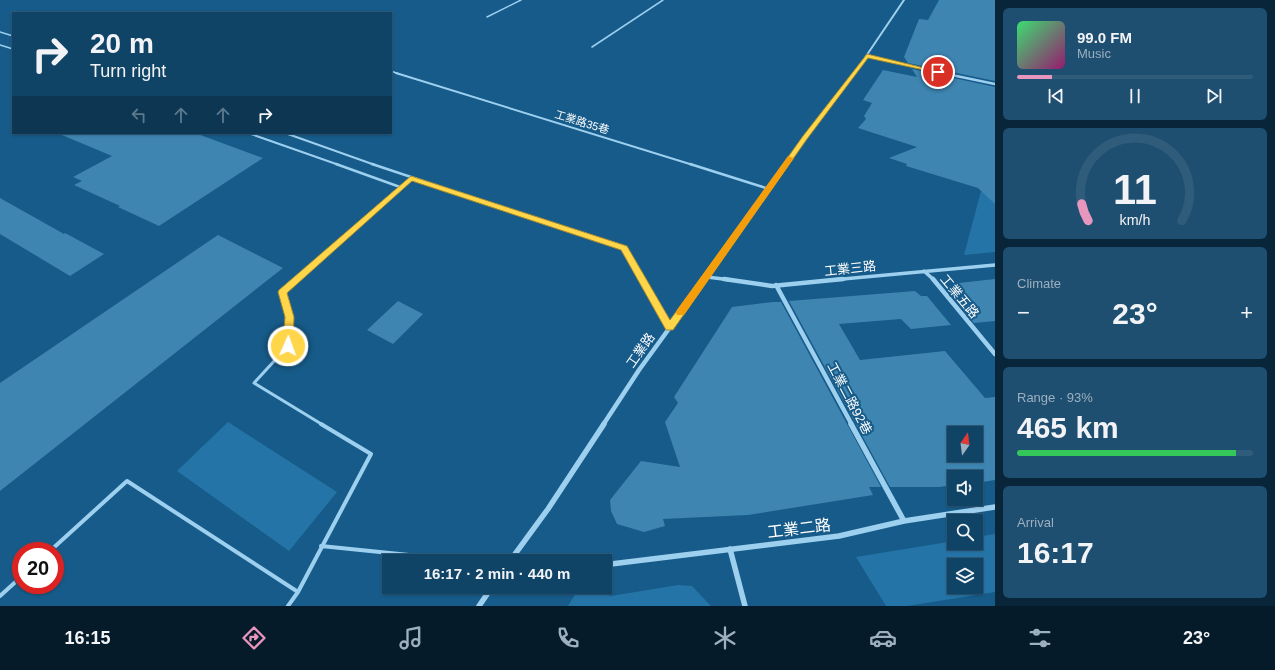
<!DOCTYPE html>
<meta charset="utf-8">
<style>
:root{--surface:#104467;--page:#1e4e70;--text:#f1f3f6;--muted:#9cb0c0;--line:#305c7b;--accent:#e797bd}
body{margin:0;font-family:Helvetica,"Noto Sans TC",sans-serif;background:var(--page);color:var(--text);height:100vh;display:flex;flex-direction:column;font-size:15px;white-space:nowrap}
*{box-sizing:border-box;margin:0}
p{font-size:13px;color:var(--muted)}
.icon{flex:none;width:22px;height:22px;fill:none;stroke:currentColor;stroke-width:2;stroke-linecap:round;stroke-linejoin:round}
.map{position:relative;flex:1;overflow:hidden}
.details{display:flex;flex-direction:column;gap:8px;padding:8px;background:#092539;width:280px}
.details>*{flex:none}
.top-card{position:absolute;left:12px;top:12px;width:380px;height:122px;border-radius:0px;box-shadow:0 1px 3px #0004,0 0 0 1px var(--line);background:#104467;color:var(--text);overflow:hidden}
.needle{width:26px;rotate:14deg}
.tools{position:absolute;left:947px;top:426px;display:grid;gap:8px}
.tools a{display:grid;place-items:center;width:36px;height:36px;border-radius:0px;background:var(--surface);box-shadow:0 1px 3px #0004,0 0 0 1px var(--line);font-size:20px}
.speed{position:absolute;left:12px;top:542px;display:flex;gap:8px;font-size:20px;font-weight:700;text-align:center}
.speed>*{display:grid;place-content:center;width:52px;height:52px;border-radius:50%;background:var(--surface);box-shadow:0 1px 3px #0004,0 0 0 1px var(--line);line-height:1}
.speed .limit{border:6px solid #d22;background:#fff;color:#111}
.pin{position:absolute;display:grid;place-items:center;width:34px;height:34px;color:#fff;margin:-17px;border:2px solid #fff;border-radius:50%;box-shadow:0 1px 4px #0007}
.me{position:absolute;width:44px;margin:-22px;rotate:2deg;stroke-linejoin:round;filter:drop-shadow(0 0 3px #0008)}
.turn{display:flex;align-items:center;gap:14px;height:84px;padding:0 12px;font-size:18px}
.turn .icon{width:52px;height:52px;stroke-width:2.5}
.turn b{display:block;font-size:28px;line-height:34px}
.lanes{display:flex;align-items:center;height:38px;padding:0 12px;background:#0003;justify-content:center;gap:20px;direction:ltr}
.lanes .off{opacity:.35}
.big{font-size:30px;font-weight:600;line-height:1.1}
.details .widget{flex:1;display:flex;flex-direction:column;justify-content:center;gap:6px;min-width:0;padding:0 14px;border-radius:6px;background:var(--page)}
.details .dial{align-items:center;gap:0}
.dial svg{height:104px;overflow:visible;fill:none;stroke:var(--line);stroke-width:7;stroke-linecap:round;text-anchor:middle}
.dial text{fill:var(--text);stroke:none}
.song{display:flex;align-items:center;gap:12px}
.cover{width:48px;height:48px;border-radius:6px;background:linear-gradient(135deg,hsl(140 70% 55%),hsl(320 70% 35%))}
.played{height:4px;border-radius:2px;background:linear-gradient(90deg,var(--accent) 15%,var(--line) 15%)}
.keys{display:flex;justify-content:space-around;direction:ltr}
.heat{display:flex;justify-content:space-between;align-items:center;font-size:22px;direction:ltr}
.charge{height:6px;border-radius:3px;background:linear-gradient(90deg,#34c759 93%,var(--line) 0)}
.trip{position:absolute;left:382px;top:554px;width:230px;height:40px;border-radius:0px;background:var(--surface);box-shadow:0 1px 3px #0004,0 0 0 1px var(--line);font-weight:600;line-height:40px;text-align:center}
.tab-bar{display:flex;height:64px;justify-content:space-around;align-items:center;background:#061b29;color:var(--muted)}
.tab-bar .icon{width:28px;height:28px}
.tab-bar .current{color:var(--accent)}
.tab-bar b{font-size:18px;color:var(--text)}
main{display:flex;flex:1;min-height:0}
.map>svg:first-child{display:block}
</style>
<main>
<div class="map">
<svg width="995" height="606" viewBox="0 0 995 606">
<rect width="100%" height="100%" fill="#165b89"/>
<path fill="#2574a7" fill-rule="evenodd" d="M981,191L995,195V252L964,255Z
M228,422L337,492L289,551L177,471Z
M995,534V592L907,606H886L856,557L954,541V543H976V537ZM954,565H976V587H954Z
M678,585L692,586L711,606H568L576,593L590,588L611,596Z"/>
<path fill="#3e85b2" fill-rule="evenodd" d="M939,0H995V81L908,63L904,57L919,19L928,20Z
M912,69L995,87V204L978,188L906,166L907,164L889,158L917,147L858,128L866,119L864,116L872,103L863,100L883,70L917,77Z
M57,133H195L263,158L159,226L118,207L120,206L74,185L82,181L73,177L112,156Z
M0,198L64,234L65,233L104,254L70,276L0,234Z
M218,235L283,268L0,491V383Z
M995,279V321L974,323L966,313L959,283Z
M915,291L921,296H927L951,325L911,329L901,319L839,324L860,360L945,351L985,398L995,397V480L976,483V477H954V485L939,487H890L789,301ZM954,433H976V455H954Z
M398,301L423,314L393,344L367,330Z
M773,302H781L881,487H869L873,495L748,515L663,519L665,526L644,532L617,524L611,511L610,500L641,461L680,467L665,422L678,403L674,397L732,307Z"/>
<g fill="none" stroke-linecap="round" stroke-linejoin="round">
<path stroke="#9dcfef" stroke-width="1.5" d="M487,17L521,0
M0,32L13,36
M0,45L13,49
M592,47L663,0
M391,71L399,74"/>
<path stroke="#9dcfef" stroke-width="2" d="M396,73L693,165
M248,133L339,165
M285,133L375,165"/>
<path stroke="#9dcfef" stroke-width="2.5" d="M372,164L624,248L643,280
M690,164L769,189
M400,187L411,178
M295,280L400,187L336,164"/>
<path stroke="#9dcfef" stroke-width="3" d="M296,279L282,292L289,317L288,346L254,383L323,425
M642,279L670,328"/>
<path stroke="#9dcfef" stroke-width="4" d="M321,546L468,561
M50,551L127,481L298,592L371,454L321,424
M0,596L21,577
M288,606L298,592"/>
<path stroke="#9dcfef" stroke-width="2" d="M867,56L947,74
M854,74L904,0"/>
<path stroke="#9dcfef" stroke-width="2.5" d="M942,73L995,84
M786,165L854,73"/>
<path stroke="#9dcfef" stroke-width="3.5" d="M924,271L934,280
M707,277L731,280
M704,280L786,164
M832,280L995,265"/>
<path stroke="#9dcfef" stroke-width="4.5" d="M724,279L772,286L843,279
M933,279L995,354
M776,285L852,425
M603,425L639,370L705,279"/>
<path stroke="#9dcfef" stroke-width="5.5" d="M851,424L904,521
M730,549L745,606
M510,561L548,509L604,424
M545,561L573,558L593,561
M605,563L611,564L839,536L904,521L995,507
M479,606L492,587"/>
</g>
<path fill="#ffd54a" stroke="#a68a30" d="M867,54L941,72L938,73L868,58L807,139L673,330H666L621,250L412,181L287,293L294,317L293,346L292,349H285L283,346L285,317L278,292L279,290L411,176L627,246L670,320L746,216L803,136Z"/>
<path fill="#f59e0b" d="M788,156L794,158L684,315H677L676,313L677,310Z"/>
<g text-anchor="middle" stroke-width="4" stroke-linejoin="round" paint-order="stroke">
<g font-size="11" fill="#fff" stroke="#165b89">
<text transform="translate(582 122) rotate(17)" y="4">工業路35巷</text>
</g>
<g font-size="13" fill="#fff" stroke="#165b89">
<text transform="translate(850 268) rotate(-6)" y="5">工業三路</text>
<text transform="translate(960 296) rotate(50)" y="5">工業五路</text>
<text transform="translate(640 350) rotate(-55)" y="5">工業路</text>
<text transform="translate(850 398) rotate(62)" y="5">工業二路92巷</text>
</g>
<g font-size="16" fill="#fff" stroke="#165b89">
<text transform="translate(799 528) rotate(-7)" y="6">工業二路</text>
</g>
</g>
</svg>
<div class="tools">
<a><svg class="needle" viewBox="-14 -14 28 28"><path d="M0-13l5 13h-10z" fill="#e53935"/><path d="M0 13l5-13h-10z" fill="#9cb0c0"/></svg></a>
<a><svg class="icon" aria-label="sound" viewBox="0 0 24 24"><path d="M4 9h4l5-4v14l-5-4H4zM17 9q2 3 0 6"/></svg></a>
<a><svg class="icon" aria-label="search" viewBox="0 0 24 24"><circle cx="10" cy="10" r="6"/><path d="M15 15l6 6"/></svg></a>
<a><svg class="icon" aria-label="layers" viewBox="0 0 24 24"><path d="M12 4l9 5-9 5-9-5zM3 14l9 5 9-5"/></svg></a>
</div>
<div class="speed"><div class="limit">20</div></div>
<div class="pin" style="left:938px;top:72px;background:#d93025"><svg class="icon" aria-label="arrive" viewBox="0 0 24 24"><path d="M6 21V4h12l-3 4 3 4H6"/></svg></div>
<svg class="me" style="left:288px;top:346px" viewBox="-20 -20 40 40"><circle r="17" fill="#ffd54a" stroke="#fff" stroke-width="3"/><path d="M0-11L8 9 0 5-8 9z" fill="#fff"/></svg>
<div class="trip">16:17 · 2 min · 440 m</div>
<div class="top-card">
<div class="turn"><svg class="icon" aria-label="right" viewBox="0 0 24 24"><path d="M7 20v-9h11M14 6l5 5-5 5"/></svg><div><b>20 m</b>Turn right</div></div>
<div class="lanes"><svg class="icon off" aria-label="left" viewBox="0 0 24 24"><path d="M17 20v-9H6M10 6l-5 5 5 5"/></svg><svg class="icon off" aria-label="ahead" viewBox="0 0 24 24"><path d="M12 20V5M6 11l6-6 6 6"/></svg><svg class="icon off" aria-label="ahead" viewBox="0 0 24 24"><path d="M12 20V5M6 11l6-6 6 6"/></svg><svg class="icon" aria-label="right" viewBox="0 0 24 24"><path d="M7 20v-9h11M14 6l5 5-5 5"/></svg></div>
</div>
</div>
<section class="details">
<div class="widget">
<div class="song"><i class="cover"></i><div><b>99.0 FM</b><p>Music</p></div></div>
<div class="played"></div>
<div class="keys"><svg class="icon" aria-label="previous" viewBox="0 0 24 24"><path d="M18 5L8 12l10 7zM5 5v14"/></svg><svg class="icon" aria-label="pause" viewBox="0 0 24 24"><path d="M8 5v14M16 5v14"/></svg><svg class="icon" aria-label="next" viewBox="0 0 24 24"><path d="M6 5l10 7-10 7zM19 5v14"/></svg></div>
</div>
<div class="widget dial"><svg viewBox="0 0 100 80">
<path d="M14 69A42 42 0 1 1 86 69"/>
<path d="M14 69A42 42 0 0 1 9 56" stroke="#e797bd"/>
<text x="50" y="56" font-size="32" font-weight="700">11</text>
<text x="50" y="72" font-size="11">km/h</text>
</svg></div>
<div class="widget"><p>Climate</p>
<div class="heat"><a>−</a><b class="big">23°</b><a>+</a></div>
</div>
<div class="widget"><p>Range · 93%</p><b class="big">465 km</b><div class="charge"></div></div>
<div class="widget"><p>Arrival</p><b class="big">16:17</b></div>
</section>
</main>
<nav class="tab-bar">
<b>16:15</b>
<svg class="icon current" aria-label="directions" viewBox="0 0 24 24"><path d="M12 3l9 9-9 9-9-9zM9 14v-3h6M13 9l2 2-2 2"/></svg>
<svg class="icon" aria-label="music" viewBox="0 0 24 24"><path d="M9 18V5l10-2v13"/><circle cx="6" cy="18" r="3"/><circle cx="16" cy="16" r="3"/></svg>
<svg class="icon" aria-label="phone" viewBox="0 0 24 24"><path d="M5 4h4l2 5-3 2q2 4 5 5l2-3 5 2v4C11 20 4 13 5 4z"/></svg>
<svg class="icon" aria-label="climate" viewBox="0 0 24 24"><path d="M12 3v18M4 7l16 10M4 17L20 7"/></svg>
<svg class="icon" aria-label="car" viewBox="0 0 24 24"><path d="M5 17H2v-5l4-1 3-4h7l3 4 3 1v5h-3M9 17h6M6 11h13"/><circle cx="7" cy="17" r="2"/><circle cx="17" cy="17" r="2"/></svg>
<svg class="icon" aria-label="filters" viewBox="0 0 24 24"><path d="M4 7h16M4 17h16"/><circle cx="9" cy="7" r="2"/><circle cx="15" cy="17" r="2"/></svg>
<b>23°</b>
</nav>
